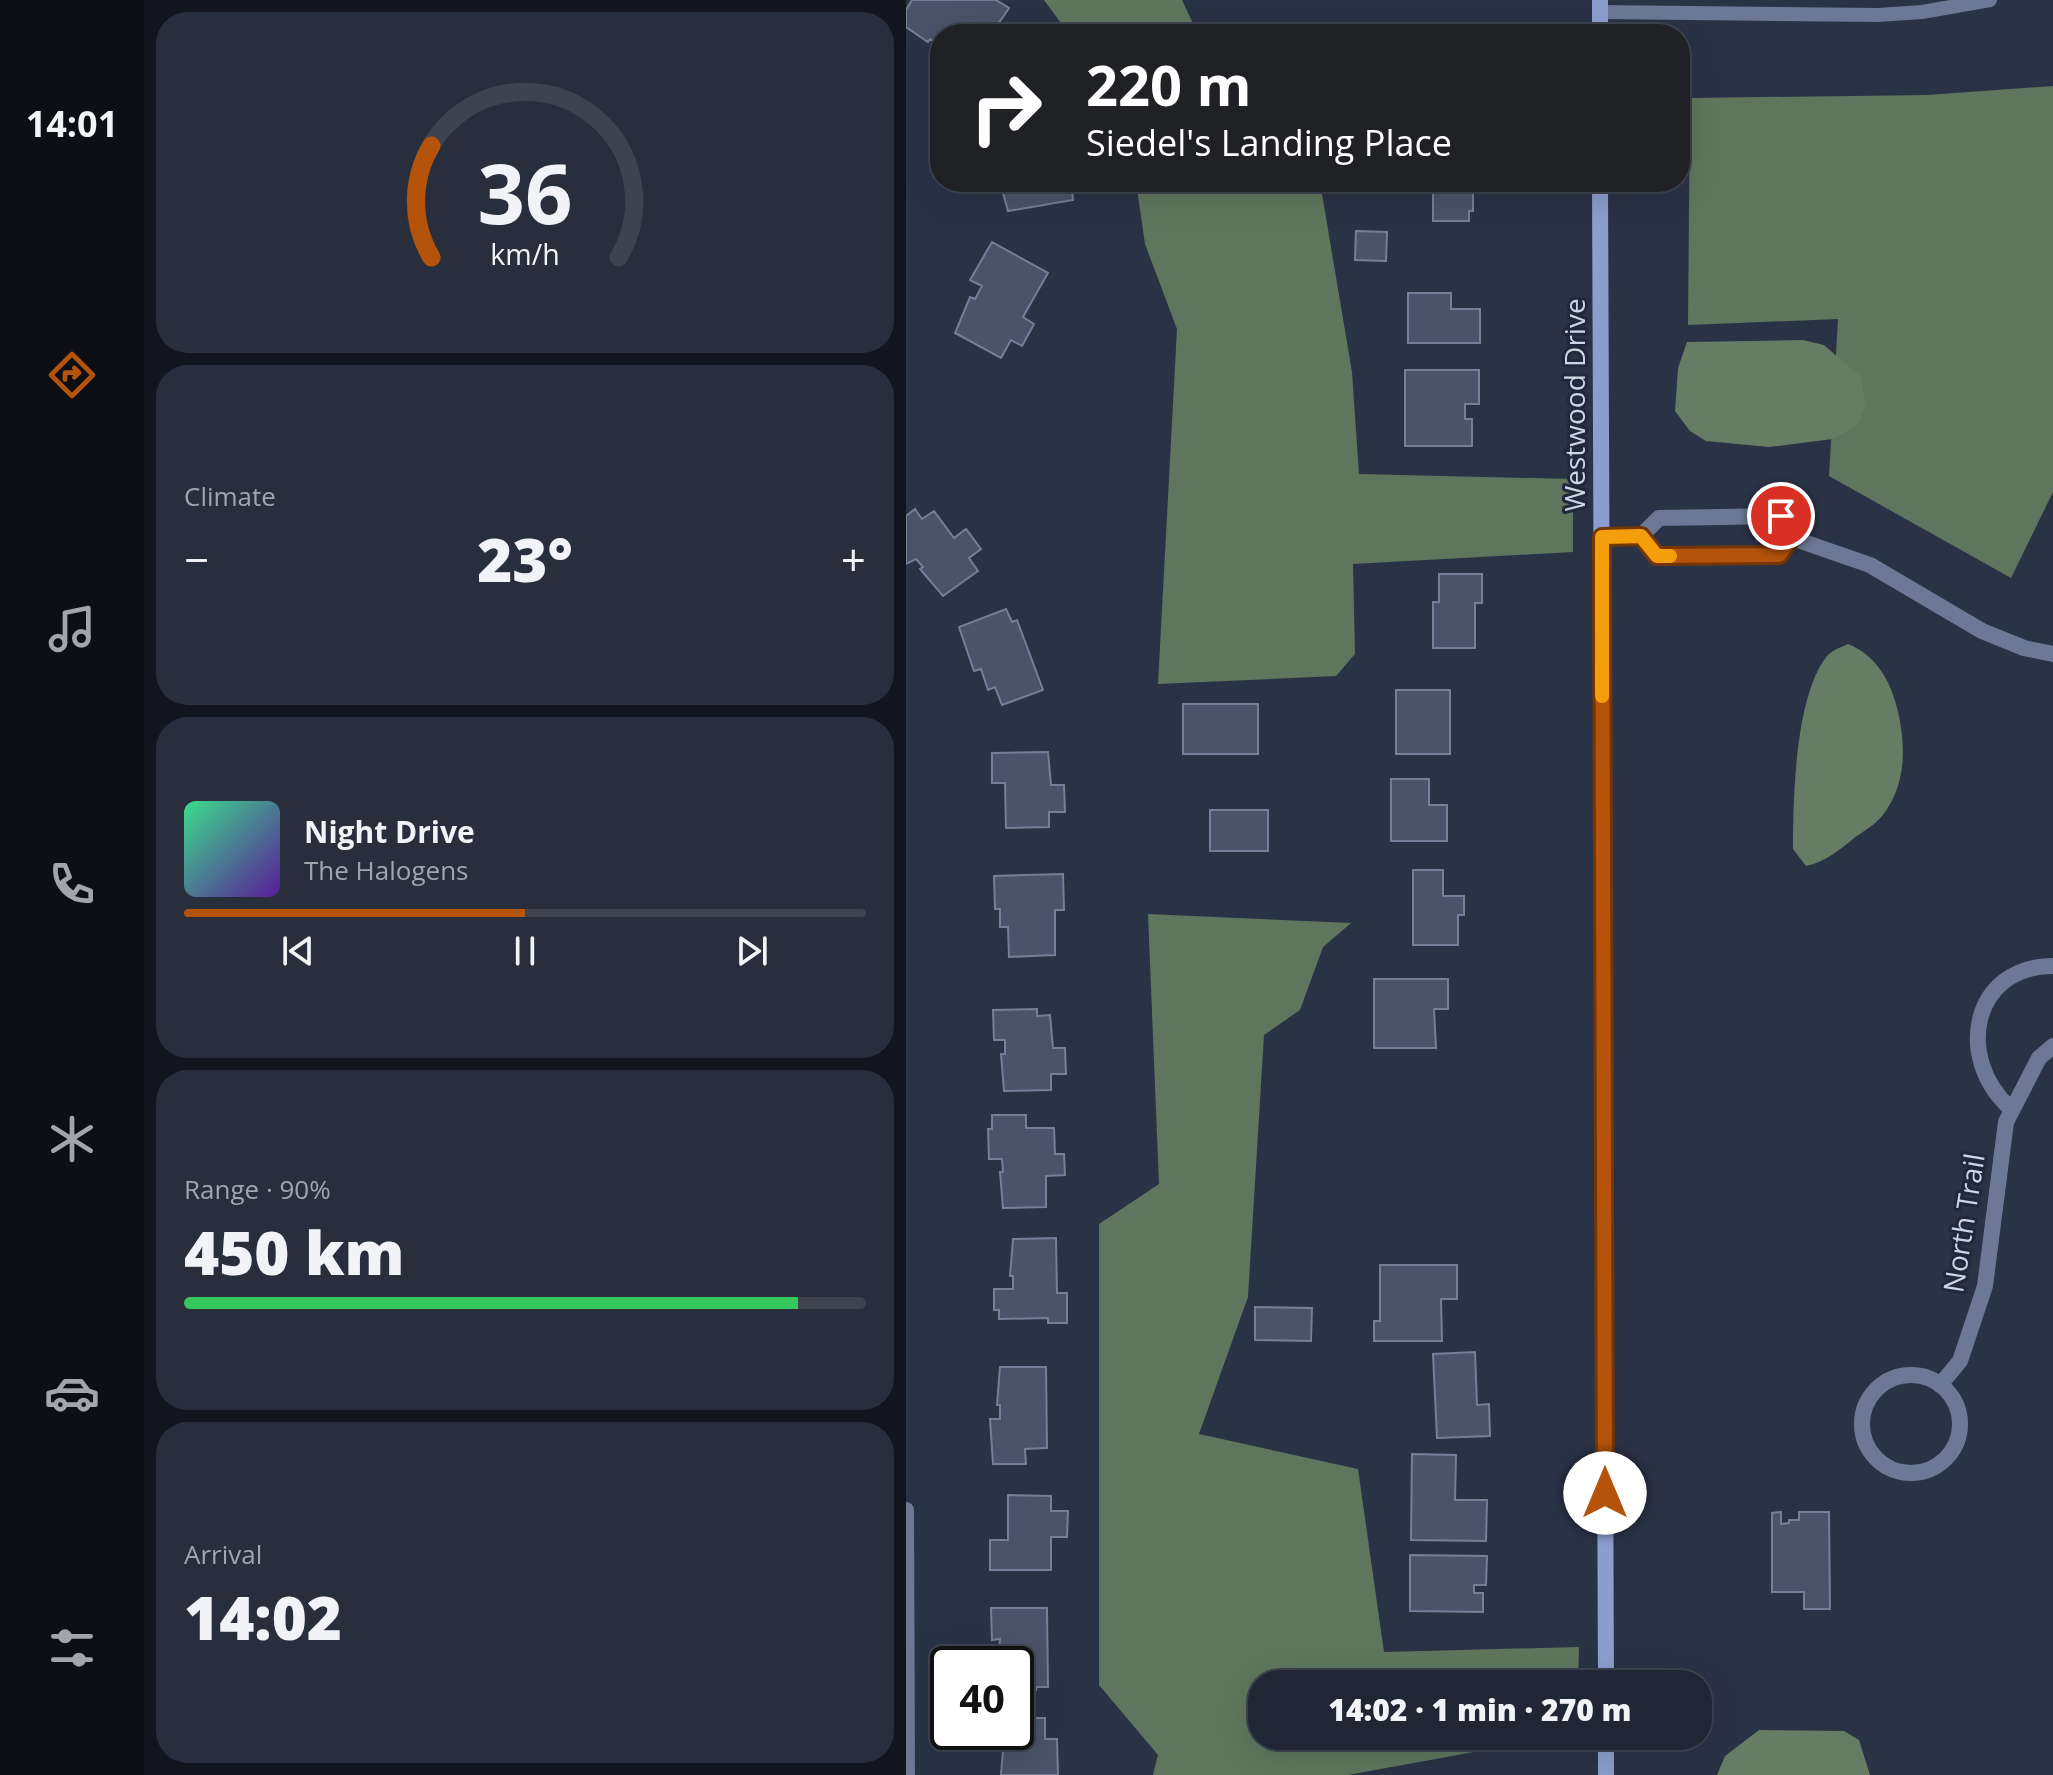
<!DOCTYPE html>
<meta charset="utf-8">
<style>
:root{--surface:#202634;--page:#282e3c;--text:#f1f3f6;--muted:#a2a5ac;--line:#3d434f;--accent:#b45309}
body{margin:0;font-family:"Open Sans",sans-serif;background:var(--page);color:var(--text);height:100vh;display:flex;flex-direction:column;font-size:30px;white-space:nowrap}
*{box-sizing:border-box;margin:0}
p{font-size:26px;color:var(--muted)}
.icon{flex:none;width:44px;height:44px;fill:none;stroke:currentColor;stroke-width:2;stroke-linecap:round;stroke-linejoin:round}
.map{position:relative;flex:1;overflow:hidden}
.sheet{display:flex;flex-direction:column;gap:12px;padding:12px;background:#12151d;width:762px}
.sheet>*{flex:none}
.banner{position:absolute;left:24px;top:24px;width:760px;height:168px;border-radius:32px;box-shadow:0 8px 32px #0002,0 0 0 2px var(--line);background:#202124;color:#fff;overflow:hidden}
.speed{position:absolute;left:24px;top:1646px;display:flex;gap:16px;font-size:40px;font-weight:700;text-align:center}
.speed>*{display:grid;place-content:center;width:104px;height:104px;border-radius:50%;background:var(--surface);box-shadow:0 8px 32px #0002,0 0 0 2px var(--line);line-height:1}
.speed .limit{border:4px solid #111;border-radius:12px;background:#fff;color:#111}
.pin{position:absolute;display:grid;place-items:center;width:68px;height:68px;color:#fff;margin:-34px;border:4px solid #fff;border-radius:50%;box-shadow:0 2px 8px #0007}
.me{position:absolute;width:88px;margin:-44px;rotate:0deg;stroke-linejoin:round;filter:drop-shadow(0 0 6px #0008)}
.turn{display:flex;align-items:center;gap:28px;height:168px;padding:0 24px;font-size:36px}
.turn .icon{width:104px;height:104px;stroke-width:2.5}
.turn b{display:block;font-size:56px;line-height:68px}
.big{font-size:60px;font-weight:800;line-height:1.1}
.sheet .widget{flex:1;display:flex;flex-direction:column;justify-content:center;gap:12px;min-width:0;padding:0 28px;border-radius:32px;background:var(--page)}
.sheet .dial{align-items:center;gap:0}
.dial svg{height:208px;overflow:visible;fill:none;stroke:var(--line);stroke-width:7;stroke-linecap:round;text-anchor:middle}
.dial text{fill:var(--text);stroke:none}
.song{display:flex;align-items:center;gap:24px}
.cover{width:96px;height:96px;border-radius:12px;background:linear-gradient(135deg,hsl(150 70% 55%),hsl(270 70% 35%))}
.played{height:8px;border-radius:4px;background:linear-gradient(90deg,var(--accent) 50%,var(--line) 50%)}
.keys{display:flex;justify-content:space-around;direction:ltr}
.heat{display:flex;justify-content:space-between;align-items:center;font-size:44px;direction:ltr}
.charge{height:12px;border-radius:6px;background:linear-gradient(90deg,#34c759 90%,var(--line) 0)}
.trip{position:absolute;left:342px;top:1670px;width:464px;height:80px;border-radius:32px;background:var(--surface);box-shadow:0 8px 32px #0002,0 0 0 2px var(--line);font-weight:800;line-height:80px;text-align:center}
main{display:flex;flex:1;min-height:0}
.tab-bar{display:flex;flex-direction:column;width:144px;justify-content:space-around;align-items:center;background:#0d0f15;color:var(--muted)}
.tab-bar .icon{width:56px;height:56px}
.tab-bar .selected{color:var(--accent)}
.tab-bar b{font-size:36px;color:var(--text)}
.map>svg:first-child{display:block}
</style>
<main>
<nav class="tab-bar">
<b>14:01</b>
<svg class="icon selected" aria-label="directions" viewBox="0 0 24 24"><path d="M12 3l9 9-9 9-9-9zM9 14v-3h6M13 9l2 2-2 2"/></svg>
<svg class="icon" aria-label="music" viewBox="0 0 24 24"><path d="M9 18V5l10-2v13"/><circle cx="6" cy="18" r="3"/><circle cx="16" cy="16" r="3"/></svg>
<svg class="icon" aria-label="phone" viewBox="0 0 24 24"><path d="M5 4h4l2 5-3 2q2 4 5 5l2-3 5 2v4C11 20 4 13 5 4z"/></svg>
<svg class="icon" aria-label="climate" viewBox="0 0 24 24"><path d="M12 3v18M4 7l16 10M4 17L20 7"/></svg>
<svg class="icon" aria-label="car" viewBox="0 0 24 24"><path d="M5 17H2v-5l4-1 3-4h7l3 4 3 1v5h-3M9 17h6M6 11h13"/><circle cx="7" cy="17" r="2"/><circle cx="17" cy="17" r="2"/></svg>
<svg class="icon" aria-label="filters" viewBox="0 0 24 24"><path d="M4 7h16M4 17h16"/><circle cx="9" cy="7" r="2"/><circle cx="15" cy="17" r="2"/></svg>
</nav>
<section class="sheet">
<div class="widget dial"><svg viewBox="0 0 100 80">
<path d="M14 69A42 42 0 1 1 86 69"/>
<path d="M14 69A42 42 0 0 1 14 26" stroke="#b45309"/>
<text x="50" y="56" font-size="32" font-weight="700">36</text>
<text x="50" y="72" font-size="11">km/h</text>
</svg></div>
<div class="widget"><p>Climate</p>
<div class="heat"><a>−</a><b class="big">23°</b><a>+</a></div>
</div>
<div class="widget">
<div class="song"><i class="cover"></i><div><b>Night Drive</b><p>The Halogens</p></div></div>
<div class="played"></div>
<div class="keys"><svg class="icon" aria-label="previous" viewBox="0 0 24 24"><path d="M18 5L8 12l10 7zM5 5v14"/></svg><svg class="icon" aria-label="pause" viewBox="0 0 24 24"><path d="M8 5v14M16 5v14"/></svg><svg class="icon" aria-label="next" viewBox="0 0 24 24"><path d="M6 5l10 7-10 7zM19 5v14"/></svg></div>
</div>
<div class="widget"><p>Range · 90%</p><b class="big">450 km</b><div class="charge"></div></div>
<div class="widget"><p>Arrival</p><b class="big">14:02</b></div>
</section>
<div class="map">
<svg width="1147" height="1775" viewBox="0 0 1147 1775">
<rect width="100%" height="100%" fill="#2a3246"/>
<path fill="#5e765e" d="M138,0H276L292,34H163Z
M1147,86V492L1105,578L923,476L932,319L782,325L784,98L1021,95Z
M230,182H414L446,372L453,474L667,479V552L447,564L449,654L430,676L252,684L271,329L239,244Z
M242,914L445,923L417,947L394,1010L358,1035L342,1297L293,1434L452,1469L478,1652L673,1647L672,1684H356V1736H655L442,1775H247L252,1755L193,1685V1224L253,1184Z"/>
<path fill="#657c65" d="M897,340L918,345L956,378L959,406L952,425L927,439L863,447L800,441L784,431L769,411L772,368L781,342Z
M942,644C968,654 983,678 990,704C1000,741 1002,784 976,816C969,825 956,832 947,839C932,851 919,862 900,866L887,849C887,799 889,696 921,656C925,651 935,647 942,644Z
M853,1730L938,1731L953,1740L964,1775H811L819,1756Z"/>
<path fill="#4a5369" stroke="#767f97" stroke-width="2" d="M6,0H90L103,8L88,30L85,28L81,34H34V45L24,39L22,42L0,27V10Z
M94,182H165L167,200L102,211Z
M527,182H567V211H563V221H527Z
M450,231L481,232L480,261L449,260Z
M86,242L142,273L117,317L128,324L116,346L105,340L95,358L49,333L64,297L69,299L76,286L64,280Z
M502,293H545V309H574V343H502Z
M499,370H573V404H559V419H566V446H499Z
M9,509L16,519L28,511L48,538L60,529L75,549L63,558L72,571L37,596L14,569L17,567L10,559L0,564V516Z
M533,574H576V603H569V648H527V602H533Z
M100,609L106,622L111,620L137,690L96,705L89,687L82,690L75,669L68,671L53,627Z
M490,690H544V754H490Z
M277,704H352V754H277Z
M142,752L145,785H158L159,812H143V827L100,828L99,783H86V753Z
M485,779H523V805H541V841H485Z
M304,810H362V851H304Z
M507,870H537V896H558V915H552V945H507Z
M157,874L158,910H149V955L103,957L102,927H94V909H89L88,876Z
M468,979H542V1009H528L530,1048H468Z
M131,1009V1016L144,1015L147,1048H159L160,1074H145V1090L98,1091L95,1054H99V1040H88L87,1010Z
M86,1115H120V1128H148L149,1154H158L159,1175L140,1176V1207L97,1208L94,1172H97L96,1159H83L82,1129H86Z
M150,1238L151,1293H161V1323H142V1318L93,1319V1310H88V1289H107V1276H104L107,1239Z
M474,1265H551V1299H535L536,1341H468V1321H474Z
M349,1307L406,1308L405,1341L349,1340Z
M569,1352L571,1405L583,1404L584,1436L531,1438L527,1354Z
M94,1367H140L141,1448L119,1449L120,1464H87L84,1419H94V1405H91Z
M506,1454L550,1455L549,1500H581L580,1541L505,1540Z
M102,1495L145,1496V1511H162L161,1537H145V1570H84V1540H102Z
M875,1512V1524L883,1523V1520H893V1512H923L924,1609H898V1592H866V1513Z
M504,1555L581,1556L580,1585H568V1593H577V1612L504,1611Z
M85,1608H141L142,1687H130V1690L110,1688V1664H92L94,1639L86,1640Z
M110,1718H139V1739H151L152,1775H95L97,1750H84L83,1732H110Z"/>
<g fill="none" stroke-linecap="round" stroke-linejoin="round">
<path stroke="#6c7895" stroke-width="14" d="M694,12L972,15L1016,12L1084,0"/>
<path stroke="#6c7895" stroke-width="16" d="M696,537L735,536
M886,538L873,555L751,556L735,536L753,518L875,516L886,538L964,565L1076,631L1118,648L1147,654
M1105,1109C1048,1058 1066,966 1147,966
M956 1424a49 49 0 1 1 98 0a49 49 0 1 1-98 0Z
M1034,1385L1054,1361L1079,1286L1100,1122L1133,1058L1147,1046
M0,1510L1,1775"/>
<path stroke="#8b9ecd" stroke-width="16" d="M694,0V34
M694,182L700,1684
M700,1736V1775"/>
</g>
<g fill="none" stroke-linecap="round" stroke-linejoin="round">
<defs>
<path id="route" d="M699,1493L696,537L735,536L751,556L873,555L886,538L875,516"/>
</defs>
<use href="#route" stroke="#753606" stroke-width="20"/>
<use href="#route" stroke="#b45309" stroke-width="14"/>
<path stroke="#f59e0b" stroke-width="14" d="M696,696V537L735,536L751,556H764"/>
</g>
<g text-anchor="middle" stroke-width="6" stroke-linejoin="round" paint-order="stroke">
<g font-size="28" fill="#cfd5e2" stroke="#20283b">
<text transform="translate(669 405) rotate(-90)" y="10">Westwood Drive</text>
<text transform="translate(1058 1223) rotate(-81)" y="10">North Trail</text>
</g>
</g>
</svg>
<div class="speed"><div class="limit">40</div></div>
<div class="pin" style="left:875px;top:516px;background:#d93025"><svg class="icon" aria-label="arrive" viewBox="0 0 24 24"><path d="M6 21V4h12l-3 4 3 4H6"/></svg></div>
<svg class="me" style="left:699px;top:1493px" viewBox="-20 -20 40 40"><circle r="19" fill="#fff"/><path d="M0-13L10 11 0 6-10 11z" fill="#b45309"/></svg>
<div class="trip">14:02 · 1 min · 270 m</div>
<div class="banner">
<div class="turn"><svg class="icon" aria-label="right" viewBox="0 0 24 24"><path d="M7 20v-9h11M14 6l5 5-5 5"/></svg><div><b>220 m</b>Siedel's Landing Place</div></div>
</div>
</div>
</main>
